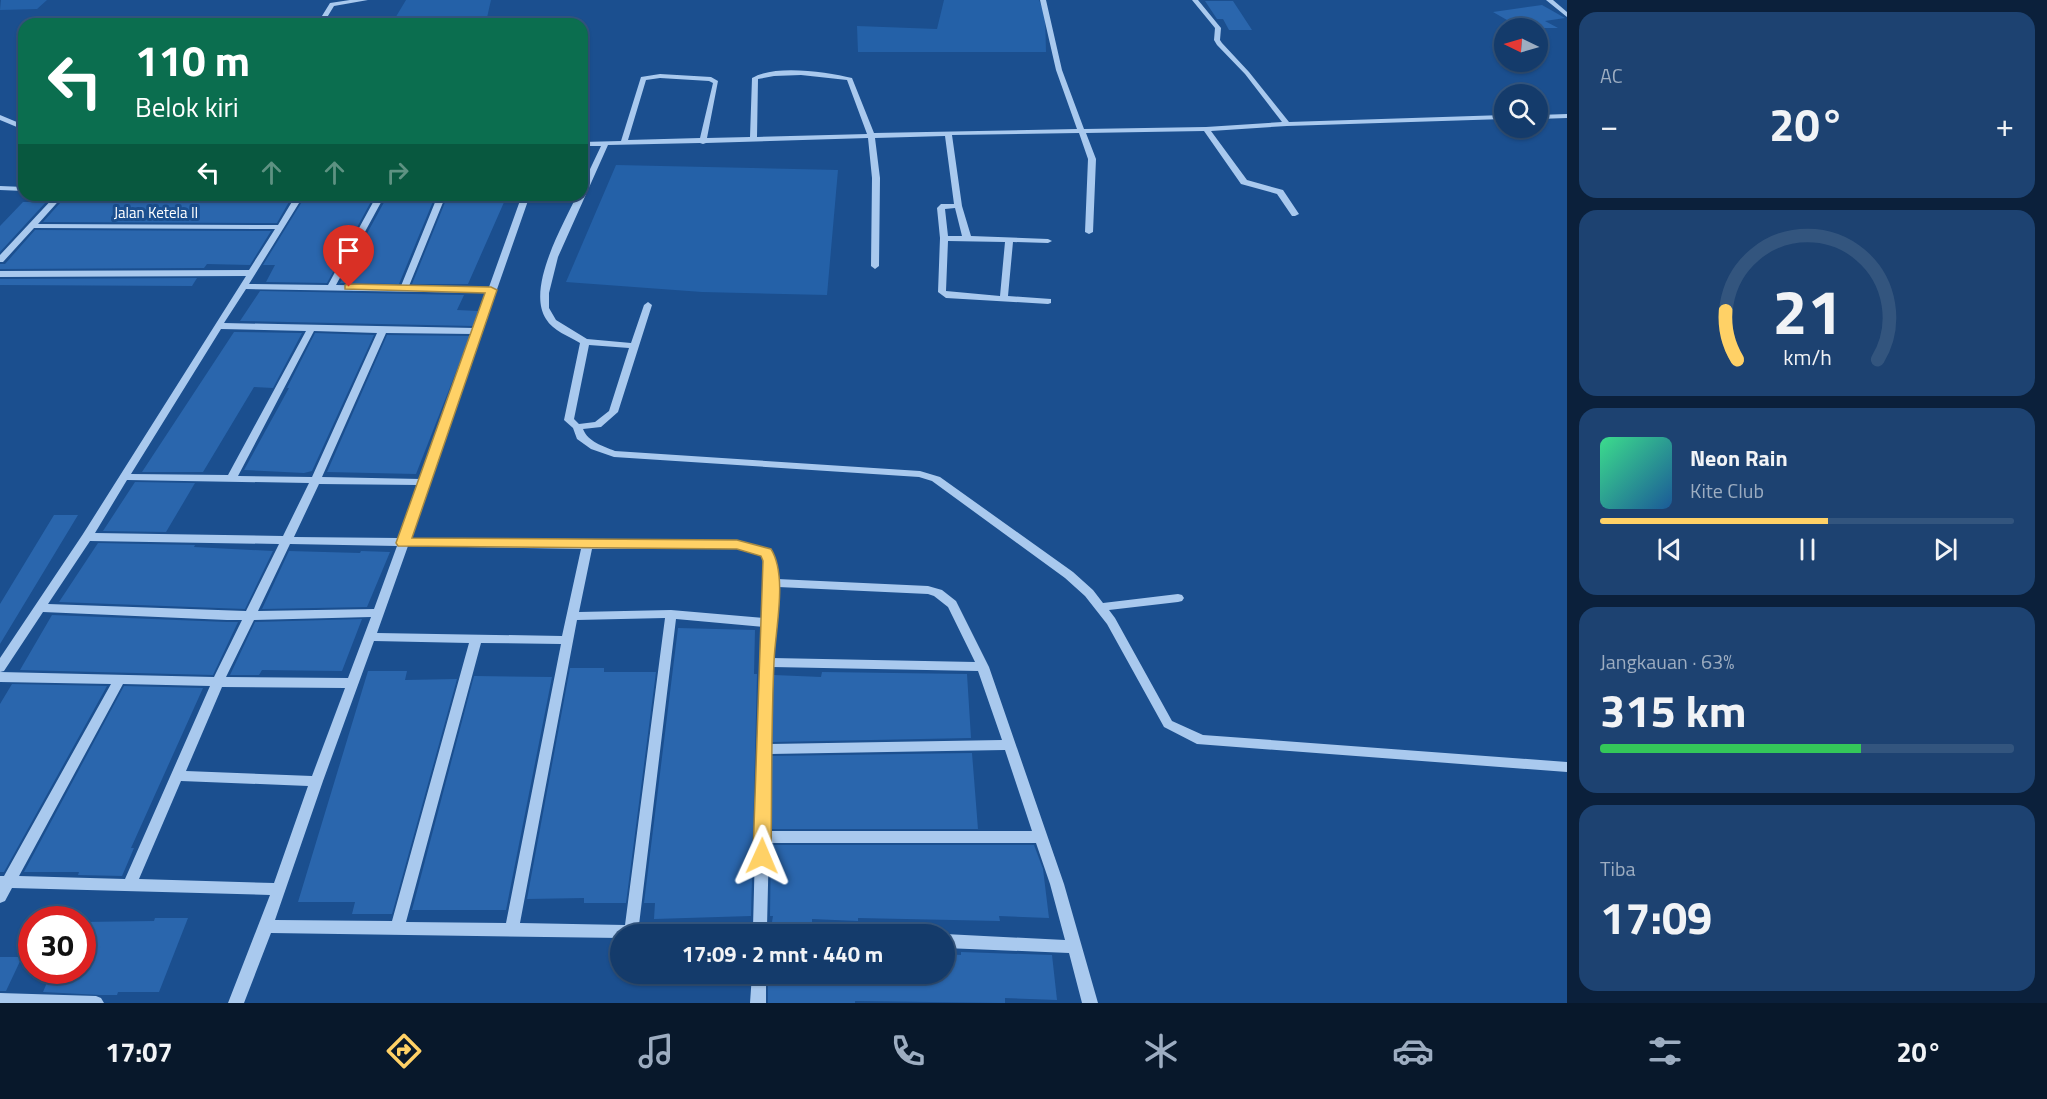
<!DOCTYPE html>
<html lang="id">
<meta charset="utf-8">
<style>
:root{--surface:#143b6b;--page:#1d4271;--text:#f1f3f6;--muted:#9dadc1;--line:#33557e;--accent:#ffd166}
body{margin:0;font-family:"Titillium Web",sans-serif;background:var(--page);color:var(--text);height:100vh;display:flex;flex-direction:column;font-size:22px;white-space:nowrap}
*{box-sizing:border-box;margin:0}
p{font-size:20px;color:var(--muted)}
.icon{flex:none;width:33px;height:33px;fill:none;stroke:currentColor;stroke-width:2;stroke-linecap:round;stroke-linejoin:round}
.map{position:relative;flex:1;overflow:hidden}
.side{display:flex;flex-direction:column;gap:12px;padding:12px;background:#0b203b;width:480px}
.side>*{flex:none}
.hud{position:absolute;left:18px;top:18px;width:570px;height:183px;border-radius:18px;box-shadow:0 2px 4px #0004,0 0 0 2px var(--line);background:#0b6e4f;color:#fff;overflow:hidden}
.needle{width:39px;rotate:275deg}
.buttons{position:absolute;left:1494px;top:18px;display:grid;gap:12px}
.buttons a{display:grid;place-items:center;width:54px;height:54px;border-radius:50%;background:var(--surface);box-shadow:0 2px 4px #0004,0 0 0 2px var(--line);font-size:30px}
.speed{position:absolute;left:18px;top:906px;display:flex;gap:12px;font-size:30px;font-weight:700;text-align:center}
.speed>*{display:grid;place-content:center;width:78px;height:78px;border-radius:50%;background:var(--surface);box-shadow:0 2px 4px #0004,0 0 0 2px var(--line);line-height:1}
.speed .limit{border:9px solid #d22;background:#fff;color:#111}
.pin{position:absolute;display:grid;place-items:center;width:51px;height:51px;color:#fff;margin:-62px -26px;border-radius:50% 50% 50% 0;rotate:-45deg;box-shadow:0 0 6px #0007}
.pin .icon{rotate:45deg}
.me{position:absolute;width:66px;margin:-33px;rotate:1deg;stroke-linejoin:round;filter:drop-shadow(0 0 4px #0008)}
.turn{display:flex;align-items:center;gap:21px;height:126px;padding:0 18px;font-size:27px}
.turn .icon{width:78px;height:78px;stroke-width:2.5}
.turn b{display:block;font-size:42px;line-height:51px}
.lanes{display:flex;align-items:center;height:57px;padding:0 18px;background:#0003;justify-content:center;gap:30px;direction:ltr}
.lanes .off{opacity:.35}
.big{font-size:45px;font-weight:700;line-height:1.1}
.side .card{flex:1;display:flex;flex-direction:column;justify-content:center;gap:9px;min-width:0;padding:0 21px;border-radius:18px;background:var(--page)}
.side .dial{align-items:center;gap:0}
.dial svg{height:156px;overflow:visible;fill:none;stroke:var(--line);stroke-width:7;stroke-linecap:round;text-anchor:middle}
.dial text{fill:var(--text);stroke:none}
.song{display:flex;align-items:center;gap:18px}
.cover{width:72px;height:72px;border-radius:9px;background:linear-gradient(135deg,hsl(150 70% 55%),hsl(210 70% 35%))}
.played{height:6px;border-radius:3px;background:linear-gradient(90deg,var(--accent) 55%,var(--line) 55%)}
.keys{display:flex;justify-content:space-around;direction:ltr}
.heat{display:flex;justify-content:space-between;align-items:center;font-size:33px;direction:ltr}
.charge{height:9px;border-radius:4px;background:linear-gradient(90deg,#34c759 63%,var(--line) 0)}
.trip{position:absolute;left:610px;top:924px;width:345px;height:60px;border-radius:30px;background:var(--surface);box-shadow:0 2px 4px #0004,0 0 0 2px var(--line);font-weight:700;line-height:60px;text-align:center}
.menu{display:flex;height:96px;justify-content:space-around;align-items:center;background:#08182b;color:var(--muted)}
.menu .icon{width:42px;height:42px}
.menu .selected{color:var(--accent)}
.menu b{font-size:27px;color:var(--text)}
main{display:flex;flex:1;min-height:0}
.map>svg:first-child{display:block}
</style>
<main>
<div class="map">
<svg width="1567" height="1003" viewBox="0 0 1567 1003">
<rect width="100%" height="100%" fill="#1b4f8f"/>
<path fill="#2461a8" d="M1,0H47L37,9L0,10Z
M406,0H491L486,22L394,20Z
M944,0H1039L1045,15L1046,52H858L857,26L937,29Z
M616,165L838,170L827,295L702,292L566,282Z"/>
<path fill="#2a66ad" d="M1205,1H1233L1252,30H1229L1223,19H1217Z
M1542,5L1565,18L1545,21L1558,28H1521L1493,12Z
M321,195L374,196L327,283L266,282L275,265H263L303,200L318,201Z
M388,195H409L407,199H434L399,284L340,283Z
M67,199H273L290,200L277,223L43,222L60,203Z
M446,200H505L468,284H412Z
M23,202H46L0,252V226Z
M35,230L271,231L250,265L207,264L204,268L0,269V264H5Z
M197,278L192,286L0,285V279Z
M260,291L464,295L457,310L478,311L473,326L240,321Z
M234,332L302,333L273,388L254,387L203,472H142Z
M315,333L374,335L312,471L304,473L244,470L289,388H287Z
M387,335L470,336L416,474L327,472Z
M135,482L195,483L166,532L103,531Z
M54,515H78L0,644V604Z
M98,543L195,545L194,547L273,551L245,609L59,602Z
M289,551L360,553L361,551L390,552L367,607L262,609Z
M52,615L227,622H238L213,675L20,670Z
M362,619L342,671L262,670L259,675H230L255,622Z
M678,628L755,630L754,674H757L751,916L654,919L655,903H644Z
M570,668H604V672H656L626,903H584V898L527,899Z
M368,671H407L405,680L457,679L392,914H352L355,902H298Z
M822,672L967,674L971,738L772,742L774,675L821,677Z
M474,676L552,677L506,910H412Z
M12,684L107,686L4,872H0V704Z
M124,686L203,688L131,848H134L122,876L78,875L79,872H24Z
M972,753L978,829H771L772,756Z
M771,845H1034L1043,869L1049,918L999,916L1000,921L858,918V921L812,919V923L772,922L773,916H770Z
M155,918H188L159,992H118L117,995H100L43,992L51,973H82V922L154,921Z
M961,952L1052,955L1057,1000L1005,998V1003L855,1001V1003H768V974H945V954L961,955Z
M0,957H22L6,991H0Z"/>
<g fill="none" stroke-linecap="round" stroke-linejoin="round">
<path fill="#a9c9ee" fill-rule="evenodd" d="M350,0H368L334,6L323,24H317L330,3Z
M1040,0H1046L1062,70L1084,129L1206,127L1282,122L1245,74L1217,45L1214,40L1215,28L1192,0H1198L1221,28L1220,40L1222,43L1249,72L1289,122L1504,115V119L1287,126L1211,131L1247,180L1283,190L1299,214L1295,216H1292L1277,194L1241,184L1204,131L1086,133L1096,159L1093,232L1089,234L1085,232L1088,159L1079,133L952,135L962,206L971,236L1048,239L1052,241L1048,243L1013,242L1008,296L1051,299V303L1048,304L946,298L938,292L940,238L937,208L941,204H954L945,136L875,138L880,178L879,266L875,269L871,266L872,178L868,138L706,143L703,144L700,143L608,145L558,257L549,293V308L556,320L587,339L631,343L644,305L648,302L652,305L618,412L601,427L583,429C588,442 603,446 615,451L920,471L940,477L1073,572L1093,590L1103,603L1178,594L1182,595L1184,598L1182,601L1178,602L1109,610L1115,618L1172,721L1203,735L1567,762V772L1197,744L1164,727L1107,624L1085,596L1065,578L932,481L919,477L614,457L591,449L577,439L573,428L564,420L580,343C569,336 553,331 546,319C526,288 563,225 577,195H582V186L601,146H582V142L621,141L641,77L660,74L711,77L718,81L707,138L750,137L752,78C775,64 827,72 852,78L874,133L1077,129L1056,70ZM801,75L847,80L867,134L757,137L758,79L774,76ZM660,78L709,81L713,83L700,138L628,140L646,80ZM955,208L962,236H948L945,209ZM948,241L1005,242L1000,296L946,291ZM589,345L629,348L609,411L595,422L579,424L574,419Z
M1546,0H1553L1567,12V17Z
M1567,114V118L1538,119V115Z
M0,115L24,125V130L0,120Z
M0,186L24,187V191L0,190Z
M56,195H64L38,224L278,225L296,195H304L249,284L328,285L377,195H385L336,285L401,286L438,195H446L409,286L489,287L522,195H530L410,538L587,541L737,540L770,549L775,563L777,579L928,586L942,590L956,601L989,667L1064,884L1098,1003H1082L1069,953L945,948V934L1065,940L1050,884L1036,843H769L767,927H792L797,929L799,934H621V938L271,933L244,1003H228L270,895L12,888L5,901L0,903V876H4L111,684L0,682V658L83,534L246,276L0,277V271L249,270L275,229L34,228L3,262H0V255ZM246,289L487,293L475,328L224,323ZM221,329L306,331L228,475L131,474ZM314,331L377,333L312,477L238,476ZM386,333L473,334L421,479L322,477ZM127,480L309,483L283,536L95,533ZM319,484L418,485L399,538L294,537ZM90,541L279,544L246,611L48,604ZM290,544L397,546L374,609L258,611ZM408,546L581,549L562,636L377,633ZM737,548L761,554L766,576L764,618L671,610L579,612L592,549ZM778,587L928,594L934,596L948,607L975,662L772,658ZM43,612L227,620H242L214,677L0,672L4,671ZM371,617L348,678L226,677L254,620ZM665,618L625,925L520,923L577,620ZM676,619L764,627L760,662L753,927L639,925ZM374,641L469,643L392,921L275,920L323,781ZM481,643L561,644L506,923L406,922ZM772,667L978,671L1002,740L770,744ZM123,684L210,686L125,879L19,876ZM222,687L345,688L312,776L186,771ZM1005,750L1032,831H769L770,754ZM181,781L308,786L274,883L139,879Z
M752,974H766V1003H750Z
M0,993L96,996L101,998L104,1003H0Z"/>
</g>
<path fill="#ffd166" stroke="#a68842" stroke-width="1.5" d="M349,284L491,287L497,290L412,538L737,540L771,549C788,576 775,630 774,662C771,727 772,792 771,856L768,861L762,864L755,861L753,856L763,561L761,556L737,549L398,546L396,543L485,293L345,289V285Z"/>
<g text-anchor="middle" stroke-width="6" stroke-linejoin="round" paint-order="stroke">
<g font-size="15" fill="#fff" stroke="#1b4f8f">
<text x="156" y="218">Jalan Ketela II</text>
</g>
</g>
</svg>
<div class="buttons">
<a><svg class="needle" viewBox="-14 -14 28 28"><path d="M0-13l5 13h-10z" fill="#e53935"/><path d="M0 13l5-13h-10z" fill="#9dadc1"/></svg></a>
<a><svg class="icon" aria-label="search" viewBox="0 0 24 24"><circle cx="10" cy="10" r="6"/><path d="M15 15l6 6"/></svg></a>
</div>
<div class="speed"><div class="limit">30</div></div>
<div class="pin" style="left:349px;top:287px;background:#d93025"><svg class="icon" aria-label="arrive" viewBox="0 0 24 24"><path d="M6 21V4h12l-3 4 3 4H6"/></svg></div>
<svg class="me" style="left:762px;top:856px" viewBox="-20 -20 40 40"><path d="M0-17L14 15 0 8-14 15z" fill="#ffd166" stroke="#fff" stroke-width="4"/></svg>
<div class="trip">17:09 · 2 mnt · 440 m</div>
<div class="hud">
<div class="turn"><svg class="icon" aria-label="left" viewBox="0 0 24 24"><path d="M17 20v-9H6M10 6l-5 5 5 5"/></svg><div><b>110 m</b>Belok kiri</div></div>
<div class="lanes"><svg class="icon" aria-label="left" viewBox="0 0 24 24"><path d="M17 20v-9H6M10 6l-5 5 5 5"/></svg><svg class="icon off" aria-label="ahead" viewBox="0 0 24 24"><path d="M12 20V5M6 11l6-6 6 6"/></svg><svg class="icon off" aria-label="ahead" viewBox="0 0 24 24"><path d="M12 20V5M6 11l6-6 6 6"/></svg><svg class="icon off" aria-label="right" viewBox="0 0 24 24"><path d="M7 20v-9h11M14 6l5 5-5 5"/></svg></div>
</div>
</div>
<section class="side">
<div class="card"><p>AC</p>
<div class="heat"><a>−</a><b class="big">20°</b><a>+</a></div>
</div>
<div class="card dial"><svg viewBox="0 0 100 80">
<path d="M14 69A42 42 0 1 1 86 69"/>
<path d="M14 69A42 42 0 0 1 8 44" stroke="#ffd166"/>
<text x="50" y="56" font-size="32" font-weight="700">21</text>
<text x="50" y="72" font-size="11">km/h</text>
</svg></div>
<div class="card">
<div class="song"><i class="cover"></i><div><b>Neon Rain</b><p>Kite Club</p></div></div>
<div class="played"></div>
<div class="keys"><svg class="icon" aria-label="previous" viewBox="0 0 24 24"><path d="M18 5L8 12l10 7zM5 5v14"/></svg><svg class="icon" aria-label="pause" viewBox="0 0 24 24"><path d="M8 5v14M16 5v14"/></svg><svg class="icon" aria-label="next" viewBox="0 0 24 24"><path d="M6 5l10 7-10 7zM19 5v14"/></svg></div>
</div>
<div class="card"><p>Jangkauan · 63%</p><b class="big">315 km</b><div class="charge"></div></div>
<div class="card"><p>Tiba</p><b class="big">17:09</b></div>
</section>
</main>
<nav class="menu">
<b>17:07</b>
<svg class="icon selected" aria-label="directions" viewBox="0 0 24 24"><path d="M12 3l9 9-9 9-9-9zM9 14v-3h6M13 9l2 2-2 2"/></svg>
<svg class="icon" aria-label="music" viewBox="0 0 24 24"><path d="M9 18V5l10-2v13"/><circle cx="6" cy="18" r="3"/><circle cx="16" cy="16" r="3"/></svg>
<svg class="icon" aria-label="phone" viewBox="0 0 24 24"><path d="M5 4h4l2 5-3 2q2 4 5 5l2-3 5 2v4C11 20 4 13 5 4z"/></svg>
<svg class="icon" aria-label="climate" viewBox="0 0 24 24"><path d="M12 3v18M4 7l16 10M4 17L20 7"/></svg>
<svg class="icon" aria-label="car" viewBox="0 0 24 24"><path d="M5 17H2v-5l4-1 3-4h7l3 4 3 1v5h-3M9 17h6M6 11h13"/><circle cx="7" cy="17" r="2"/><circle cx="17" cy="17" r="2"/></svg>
<svg class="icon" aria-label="filters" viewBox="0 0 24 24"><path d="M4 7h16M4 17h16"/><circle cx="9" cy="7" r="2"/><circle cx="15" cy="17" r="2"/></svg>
<b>20°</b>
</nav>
